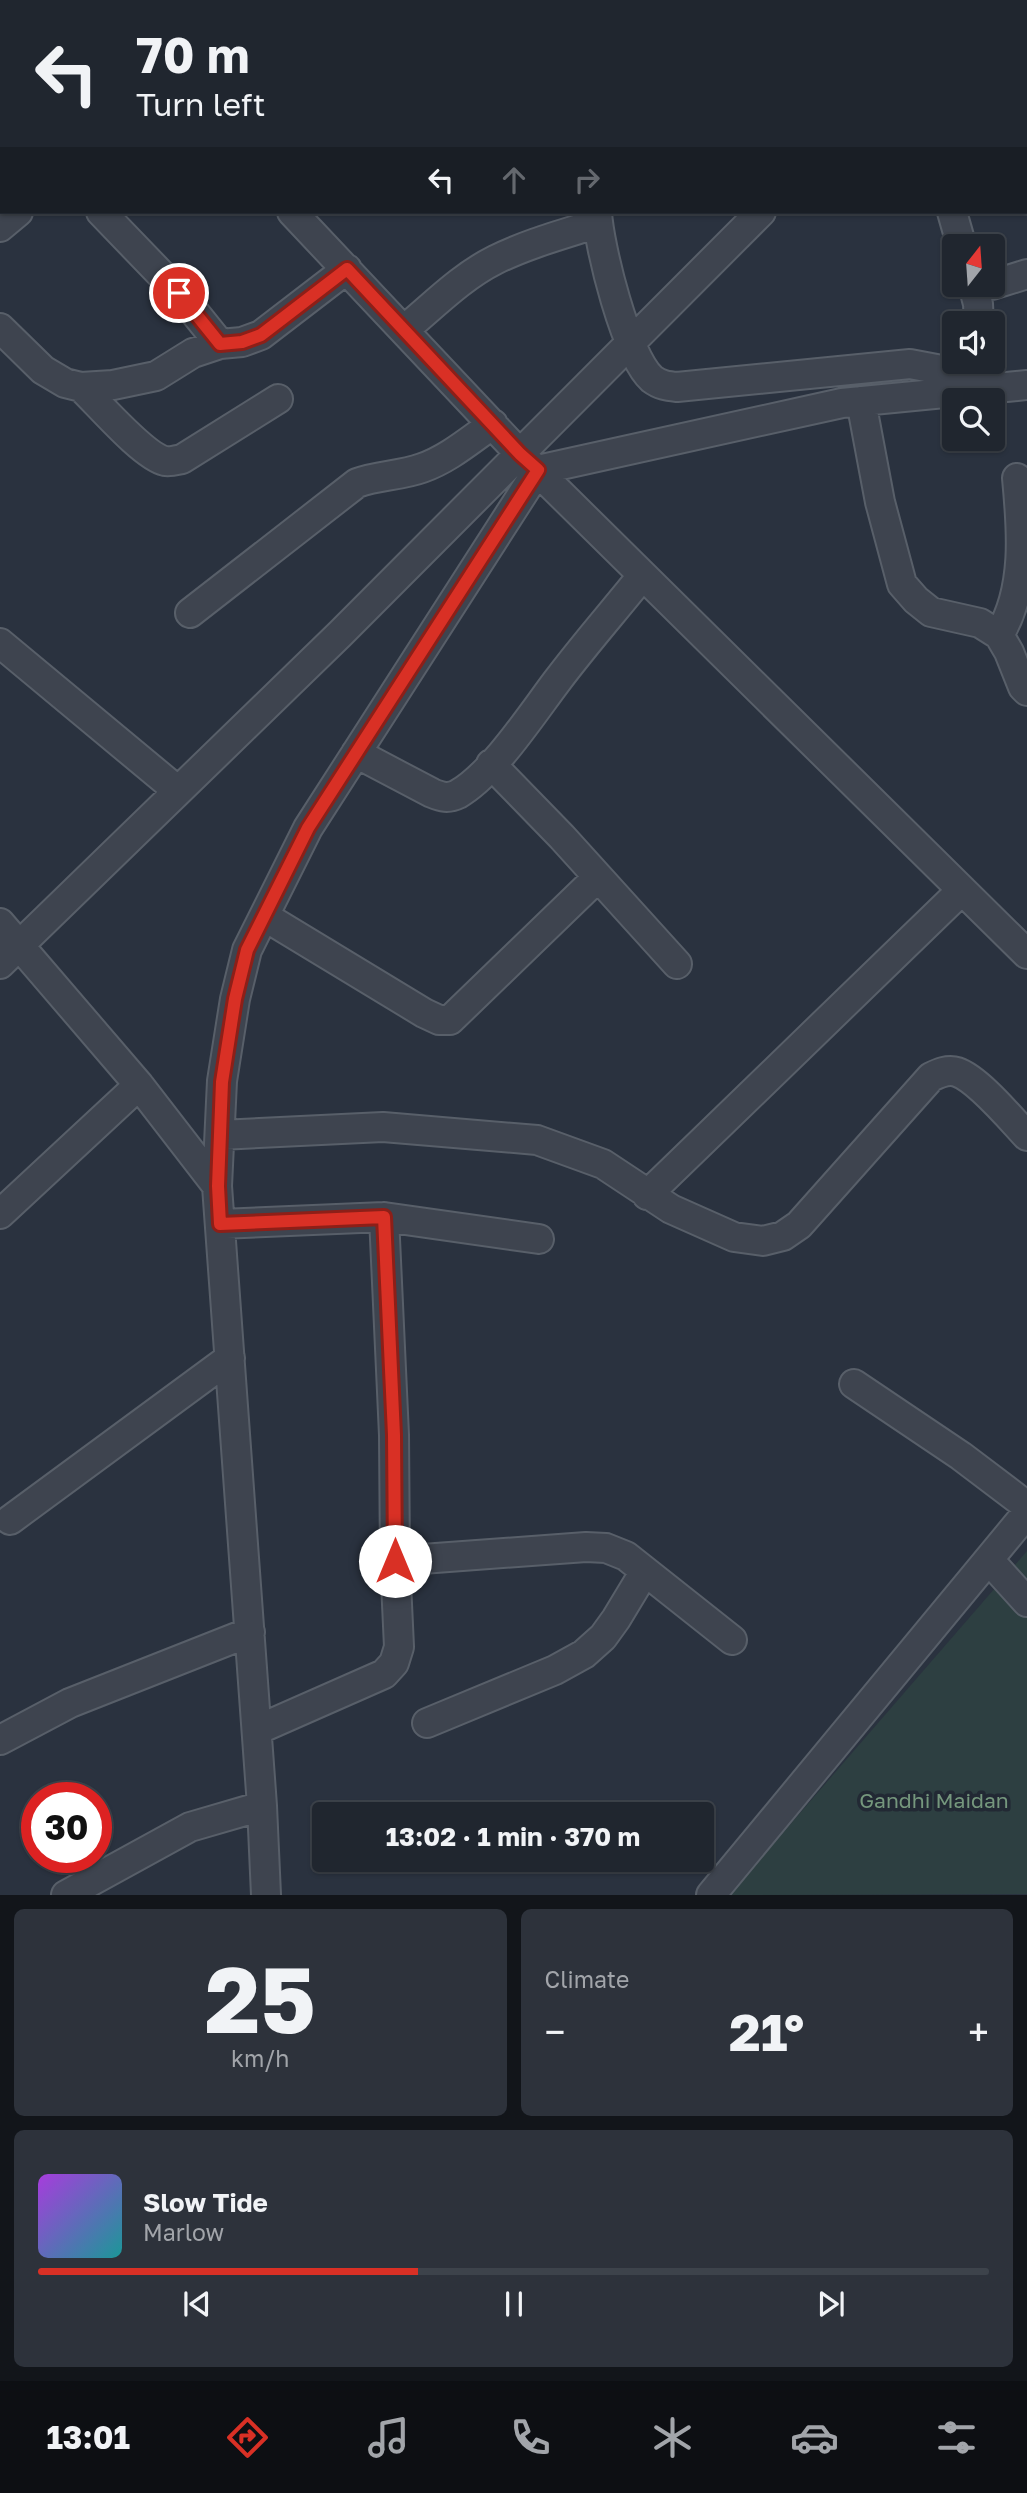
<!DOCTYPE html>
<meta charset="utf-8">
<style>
:root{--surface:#20262f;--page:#2d323b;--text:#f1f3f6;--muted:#a2a5aa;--line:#3d434b;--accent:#d93025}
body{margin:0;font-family:"Golos Text",sans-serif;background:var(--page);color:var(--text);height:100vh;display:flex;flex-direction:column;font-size:26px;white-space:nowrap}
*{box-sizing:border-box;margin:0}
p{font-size:23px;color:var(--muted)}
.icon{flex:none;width:38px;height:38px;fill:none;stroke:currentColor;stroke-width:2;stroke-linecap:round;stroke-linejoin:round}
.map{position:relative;height:1895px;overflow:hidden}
.sheet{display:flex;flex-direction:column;gap:14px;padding:14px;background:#12151a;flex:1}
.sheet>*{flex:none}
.guide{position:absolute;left:0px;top:0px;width:1027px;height:214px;box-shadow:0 2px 5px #0004,0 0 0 2px var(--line);background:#20262f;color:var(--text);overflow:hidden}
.needle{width:46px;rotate:17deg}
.tools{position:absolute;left:942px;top:234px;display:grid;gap:14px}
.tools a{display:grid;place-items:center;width:63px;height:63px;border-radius:7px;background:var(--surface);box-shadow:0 2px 5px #0004,0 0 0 2px var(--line);font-size:35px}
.speed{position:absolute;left:21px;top:1782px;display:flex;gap:14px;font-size:35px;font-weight:700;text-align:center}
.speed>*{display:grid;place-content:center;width:91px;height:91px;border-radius:50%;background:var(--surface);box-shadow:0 2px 5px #0004,0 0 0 2px var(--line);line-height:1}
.speed .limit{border:10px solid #d22;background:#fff;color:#111}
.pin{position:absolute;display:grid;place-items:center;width:60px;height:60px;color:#fff;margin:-30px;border:4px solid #fff;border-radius:50%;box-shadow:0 2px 7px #0007}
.me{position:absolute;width:77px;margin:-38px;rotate:0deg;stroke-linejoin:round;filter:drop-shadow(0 0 5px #0008)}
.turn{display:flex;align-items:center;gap:24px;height:147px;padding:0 21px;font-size:32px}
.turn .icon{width:91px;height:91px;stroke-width:2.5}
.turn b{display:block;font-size:49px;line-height:60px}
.lanes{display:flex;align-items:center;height:66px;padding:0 21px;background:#0003;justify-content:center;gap:35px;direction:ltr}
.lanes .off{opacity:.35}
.big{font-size:52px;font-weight:700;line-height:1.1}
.sheet .widget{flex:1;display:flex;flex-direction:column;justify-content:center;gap:10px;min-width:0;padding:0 24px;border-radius:10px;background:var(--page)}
.sheet .dial{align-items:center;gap:0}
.dial b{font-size:91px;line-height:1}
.song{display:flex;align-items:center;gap:21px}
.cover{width:84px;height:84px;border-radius:10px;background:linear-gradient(135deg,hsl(280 70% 55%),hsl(180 70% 35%))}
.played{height:7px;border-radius:4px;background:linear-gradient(90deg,var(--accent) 40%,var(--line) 40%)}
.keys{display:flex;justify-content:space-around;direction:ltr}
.heat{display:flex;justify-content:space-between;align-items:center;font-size:38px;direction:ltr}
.sheet .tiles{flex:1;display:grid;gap:14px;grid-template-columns:1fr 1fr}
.widget:last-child{grid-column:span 2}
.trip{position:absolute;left:312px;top:1802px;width:402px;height:70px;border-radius:7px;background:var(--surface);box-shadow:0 2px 5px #0004,0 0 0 2px var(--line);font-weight:700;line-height:70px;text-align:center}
.tabs{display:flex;height:112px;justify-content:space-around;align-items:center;background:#0d0f13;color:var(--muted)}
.tabs .icon{width:49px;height:49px}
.tabs .selected{color:var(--accent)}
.tabs b{font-size:32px;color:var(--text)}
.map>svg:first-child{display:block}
</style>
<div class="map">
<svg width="1027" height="1895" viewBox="0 0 1027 1895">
<rect width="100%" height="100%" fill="#2a323f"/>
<path fill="#2d3f41" d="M1027,1551V1894L729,1895Z"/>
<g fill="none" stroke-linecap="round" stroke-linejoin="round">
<defs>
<path id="street" d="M99,0L101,2
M446,0L447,2
M763,0V2
M195,2V0
M638,2L641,0
M970,2L972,0
M101,212L179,293L220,344
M292,212L520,454L1027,954
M597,212C599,247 626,356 652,379C660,385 667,386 677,387L910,364L947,371L974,390
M952,212L962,247
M0,227L18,212
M973,285L978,304L979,324
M992,285L1027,274
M0,328L43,370L65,383L81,387L113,385L156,376L193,353L220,344L242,342L261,335L347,269
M404,330C433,306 461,277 495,260C527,244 564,234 598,223
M81,387C99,404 143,456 165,461C170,462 177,460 182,459L278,399
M974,390L976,362
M861,401L880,502L902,584L916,600L931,612L980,623L999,635L1009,652L1023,687L1027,691
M190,613L357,483C378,475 400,476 422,468C448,459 470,440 493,424
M999,635C1027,589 1022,530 1017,478
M0,643L178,791
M356,753L432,793C442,797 448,799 458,794C493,774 532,714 557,681C584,645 614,611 642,576
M491,764L562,837L677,964
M264,916L424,1013L439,1020H450L598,877
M0,923L139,1085L217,1186
M0,964L340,634L761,212
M220,1135L383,1127L537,1140L603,1164L671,1209L734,1237L763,1241L783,1236L799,1225L931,1077C939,1073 948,1069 957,1072C978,1079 1011,1119 1027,1136
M647,1195L962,890
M0,1214L139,1085
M220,1224L384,1217L539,1239
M854,1384L961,1456L1027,1506
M10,1520L230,1358
M989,1560L1027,1602
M395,1561L586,1547L606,1548L626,1556L732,1640
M427,1723L555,1670L584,1654L603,1637L616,1619L645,1571
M257,1730L384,1674L394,1663L399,1647L395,1561L394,1435L384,1217
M0,1740L70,1703L250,1632
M66,1895L190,1827L262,1806
M266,1895L262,1806L217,1186L222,1081L235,999L247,950L308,828L538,470L842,403L1027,385
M711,1895L1027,1513"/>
</defs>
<use href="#street" stroke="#585f69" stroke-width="32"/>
<use href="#street" stroke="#3e444f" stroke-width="28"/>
</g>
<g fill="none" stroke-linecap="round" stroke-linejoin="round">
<defs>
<path id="route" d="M179,293L220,344L242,342L261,335L347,269L520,454L538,470L308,828L247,950L235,999L222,1082L218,1186L220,1224L384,1217L394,1435L395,1561"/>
</defs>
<use href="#route" stroke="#8d1f18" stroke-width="18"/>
<use href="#route" stroke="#d93025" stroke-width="12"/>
</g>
<g text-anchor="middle" stroke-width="7" stroke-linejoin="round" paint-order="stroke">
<g font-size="21" fill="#75977d" stroke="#222934">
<text x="934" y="1808">Gandhi Maidan</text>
</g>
</g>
</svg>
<div class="tools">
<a><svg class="needle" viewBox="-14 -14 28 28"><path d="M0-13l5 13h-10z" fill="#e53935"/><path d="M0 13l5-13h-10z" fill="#a2a5aa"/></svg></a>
<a><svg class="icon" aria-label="sound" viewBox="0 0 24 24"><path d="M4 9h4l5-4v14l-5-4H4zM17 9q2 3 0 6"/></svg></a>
<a><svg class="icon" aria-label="search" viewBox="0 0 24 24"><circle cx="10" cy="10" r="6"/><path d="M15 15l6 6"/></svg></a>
</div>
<div class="speed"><div class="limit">30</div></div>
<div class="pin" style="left:179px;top:293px;background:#d93025"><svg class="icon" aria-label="arrive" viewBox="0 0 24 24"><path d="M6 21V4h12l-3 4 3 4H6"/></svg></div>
<svg class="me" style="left:395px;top:1561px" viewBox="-20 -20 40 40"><circle r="19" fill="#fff"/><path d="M0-13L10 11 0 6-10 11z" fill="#d93025"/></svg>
<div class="trip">13:02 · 1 min · 370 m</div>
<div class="guide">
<div class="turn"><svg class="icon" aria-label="left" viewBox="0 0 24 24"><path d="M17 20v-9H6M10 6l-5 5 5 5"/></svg><div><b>70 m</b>Turn left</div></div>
<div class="lanes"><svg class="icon" aria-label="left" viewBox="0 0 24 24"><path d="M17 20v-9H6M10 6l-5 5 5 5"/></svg><svg class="icon off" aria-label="ahead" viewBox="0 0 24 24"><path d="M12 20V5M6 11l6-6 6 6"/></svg><svg class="icon off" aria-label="right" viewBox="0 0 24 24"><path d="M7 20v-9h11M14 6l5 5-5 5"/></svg></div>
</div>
</div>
<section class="sheet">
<div class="tiles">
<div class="widget dial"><b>25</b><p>km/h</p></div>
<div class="widget"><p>Climate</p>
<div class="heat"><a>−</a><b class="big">21°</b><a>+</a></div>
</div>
<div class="widget">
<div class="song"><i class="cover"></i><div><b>Slow Tide</b><p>Marlow</p></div></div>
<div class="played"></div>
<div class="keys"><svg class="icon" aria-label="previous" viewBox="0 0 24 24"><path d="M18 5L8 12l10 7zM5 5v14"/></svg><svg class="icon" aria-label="pause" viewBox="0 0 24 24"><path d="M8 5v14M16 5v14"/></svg><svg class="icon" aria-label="next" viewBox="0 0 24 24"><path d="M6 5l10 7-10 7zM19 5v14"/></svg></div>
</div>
</div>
</section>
<nav class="tabs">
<b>13:01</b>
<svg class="icon selected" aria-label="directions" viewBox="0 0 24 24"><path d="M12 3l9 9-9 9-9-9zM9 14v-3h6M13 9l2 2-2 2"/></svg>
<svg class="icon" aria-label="music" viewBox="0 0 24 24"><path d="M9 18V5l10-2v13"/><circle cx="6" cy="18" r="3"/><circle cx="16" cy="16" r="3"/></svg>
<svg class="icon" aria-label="phone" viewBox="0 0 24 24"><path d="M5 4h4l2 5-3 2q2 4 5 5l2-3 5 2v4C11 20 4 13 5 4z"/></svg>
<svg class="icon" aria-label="climate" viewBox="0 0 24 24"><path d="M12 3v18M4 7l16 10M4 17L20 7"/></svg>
<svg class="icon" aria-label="car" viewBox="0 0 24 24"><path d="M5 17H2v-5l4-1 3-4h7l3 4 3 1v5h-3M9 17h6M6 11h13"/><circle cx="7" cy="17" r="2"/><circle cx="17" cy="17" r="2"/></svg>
<svg class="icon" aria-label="filters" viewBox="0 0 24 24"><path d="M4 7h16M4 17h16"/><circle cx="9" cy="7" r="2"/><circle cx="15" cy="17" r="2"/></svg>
</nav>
